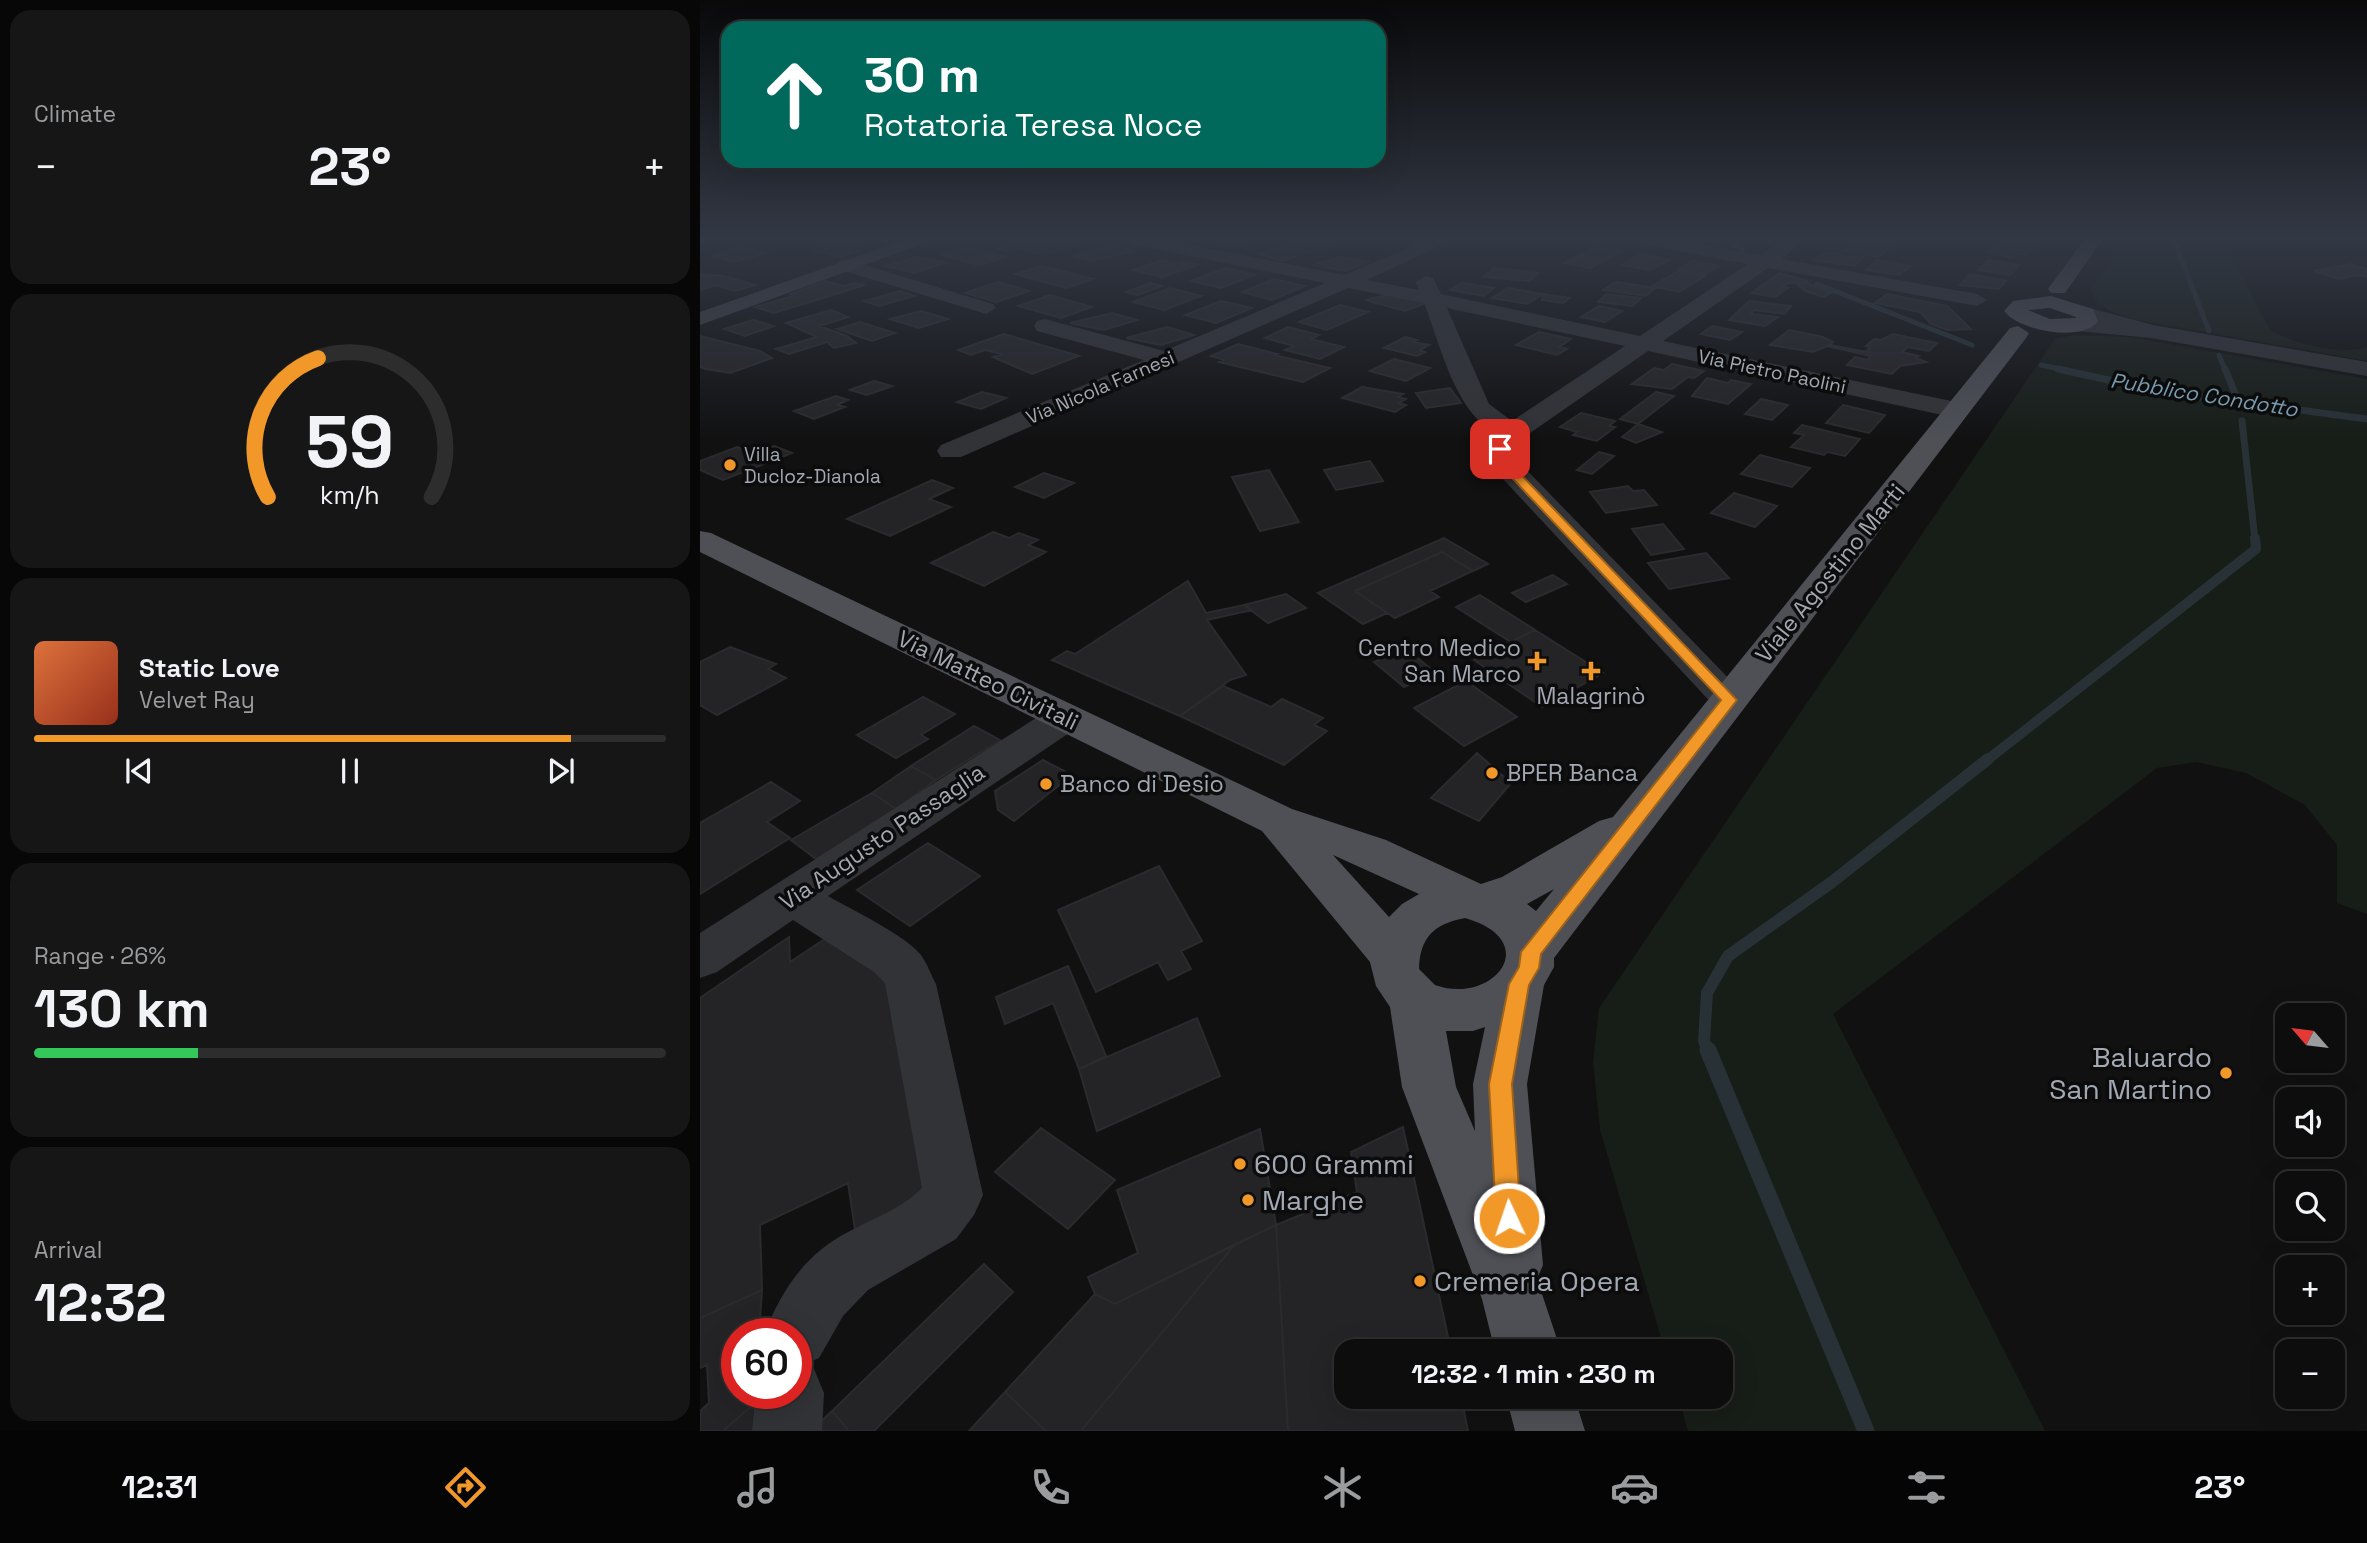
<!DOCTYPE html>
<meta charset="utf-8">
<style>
:root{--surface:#0d0d0e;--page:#161617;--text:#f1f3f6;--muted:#9a9c9e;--line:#2d2d2e;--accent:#f29829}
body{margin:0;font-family:"Space Grotesk",sans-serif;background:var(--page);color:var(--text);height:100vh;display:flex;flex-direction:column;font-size:26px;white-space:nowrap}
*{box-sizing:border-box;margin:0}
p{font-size:23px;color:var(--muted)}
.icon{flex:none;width:38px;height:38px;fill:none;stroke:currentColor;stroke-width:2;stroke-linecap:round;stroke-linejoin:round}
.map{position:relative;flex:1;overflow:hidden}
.side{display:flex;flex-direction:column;gap:10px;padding:10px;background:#070708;width:700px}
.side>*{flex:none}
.top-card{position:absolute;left:21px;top:21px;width:665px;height:147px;border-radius:21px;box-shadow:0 7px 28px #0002,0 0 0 2px var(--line);background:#00695c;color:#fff;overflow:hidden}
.needle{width:46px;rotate:298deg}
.tools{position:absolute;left:1575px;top:1003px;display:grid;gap:14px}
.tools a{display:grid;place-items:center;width:70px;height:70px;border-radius:14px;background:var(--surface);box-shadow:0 7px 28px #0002,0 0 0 2px var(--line);font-size:35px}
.speed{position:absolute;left:21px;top:1318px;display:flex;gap:14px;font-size:35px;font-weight:700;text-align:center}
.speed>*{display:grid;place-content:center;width:91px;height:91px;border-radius:50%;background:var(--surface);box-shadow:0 7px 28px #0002,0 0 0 2px var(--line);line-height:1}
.speed .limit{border:10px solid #d22;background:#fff;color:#111}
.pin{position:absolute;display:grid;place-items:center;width:60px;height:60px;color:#fff;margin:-30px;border-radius:14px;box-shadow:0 4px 10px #0006}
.me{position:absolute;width:77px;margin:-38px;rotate:357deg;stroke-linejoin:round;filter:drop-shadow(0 0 5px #0008)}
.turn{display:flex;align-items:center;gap:24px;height:147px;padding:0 28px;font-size:32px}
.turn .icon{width:91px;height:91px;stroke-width:2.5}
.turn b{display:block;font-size:49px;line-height:60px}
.big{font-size:52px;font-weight:600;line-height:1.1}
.side .tile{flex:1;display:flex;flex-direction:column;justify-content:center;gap:10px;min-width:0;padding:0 24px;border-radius:21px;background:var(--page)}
.side .dial{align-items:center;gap:0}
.dial svg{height:182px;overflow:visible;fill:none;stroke:var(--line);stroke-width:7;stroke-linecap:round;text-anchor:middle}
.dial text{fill:var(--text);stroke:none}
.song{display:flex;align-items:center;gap:21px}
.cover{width:84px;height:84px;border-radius:10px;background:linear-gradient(135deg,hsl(20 70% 55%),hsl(10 70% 35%))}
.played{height:7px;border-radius:4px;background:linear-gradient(90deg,var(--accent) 85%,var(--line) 85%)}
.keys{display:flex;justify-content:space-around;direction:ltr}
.heat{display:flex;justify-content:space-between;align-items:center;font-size:38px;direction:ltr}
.charge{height:10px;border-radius:5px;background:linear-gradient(90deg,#34c759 26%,var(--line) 0)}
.trip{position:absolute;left:634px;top:1339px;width:399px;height:70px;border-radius:21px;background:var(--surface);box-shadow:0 7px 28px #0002,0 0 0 2px var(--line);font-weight:600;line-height:70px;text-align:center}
.menu{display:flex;height:112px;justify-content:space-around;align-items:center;background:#050506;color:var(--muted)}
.menu .icon{width:49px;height:49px}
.menu .on{color:var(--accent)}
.menu b{font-size:32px;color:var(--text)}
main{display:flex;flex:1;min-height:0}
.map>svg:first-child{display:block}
</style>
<main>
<section class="side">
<div class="tile"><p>Climate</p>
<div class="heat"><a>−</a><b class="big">23°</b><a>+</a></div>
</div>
<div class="tile dial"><svg viewBox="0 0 100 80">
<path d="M14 69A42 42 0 1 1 86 69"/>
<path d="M14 69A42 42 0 0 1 36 8" stroke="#f29829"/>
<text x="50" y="56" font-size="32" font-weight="700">59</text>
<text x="50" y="72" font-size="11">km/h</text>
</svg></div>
<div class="tile">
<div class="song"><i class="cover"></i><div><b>Static Love</b><p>Velvet Ray</p></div></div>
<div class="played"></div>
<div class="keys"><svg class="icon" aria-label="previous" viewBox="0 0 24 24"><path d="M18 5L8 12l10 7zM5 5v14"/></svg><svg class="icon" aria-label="pause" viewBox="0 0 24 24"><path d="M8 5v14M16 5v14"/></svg><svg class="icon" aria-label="next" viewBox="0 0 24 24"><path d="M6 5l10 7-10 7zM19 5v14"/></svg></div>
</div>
<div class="tile"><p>Range · 26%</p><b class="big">130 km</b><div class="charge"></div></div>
<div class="tile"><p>Arrival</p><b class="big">12:32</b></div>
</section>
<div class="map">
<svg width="1667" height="1431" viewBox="0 0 1667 1431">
<rect width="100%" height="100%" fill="#111112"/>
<path fill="#171d17" d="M1426,240H1522L1571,331C1600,345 1636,355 1667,347V361L1437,320C1419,314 1396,310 1391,289Z
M1373,335L1429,337L1667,379V914L1637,903V845L1605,805L1546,773L1496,762L1457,768L1133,1014L1345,1431H988L978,1397L1020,1396V1351H965L900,1130L893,1062L899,1008L1355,339Z"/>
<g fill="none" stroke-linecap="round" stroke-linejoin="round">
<path stroke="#273136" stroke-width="5" d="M1026,240L1043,249
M1474,240L1509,331
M1117,284L1272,345
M1519,355L1525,370
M1341,365L1365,370"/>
<path stroke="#273136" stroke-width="7" d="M1358,369L1463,392L1667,419
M1525,369L1537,398
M1542,421L1555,540"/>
<path stroke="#273136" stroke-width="10" d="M1286,761L1556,549L1555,538"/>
<path stroke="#273136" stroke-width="12" d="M1008,1052L1004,1041L1007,993L1028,956L1132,882L1288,759"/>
<path stroke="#273136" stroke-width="17" d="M1008,1050L1166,1431"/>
</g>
<path fill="#242426" stroke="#2b2b2e" stroke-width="2" d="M323,240L336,242L307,251L296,249Z
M351,240L379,244L343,255L321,249Z
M519,240H553L536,247L512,243Z
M599,240H641L583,261L558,254Z
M1157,240H1199L1192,246Z
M1302,240H1344L1336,249L1299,243Z
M116,241V240L171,241L146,248Z
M1153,242L1189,248L1178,257L1142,251Z
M132,245L160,251L139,257L112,250Z
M411,245L436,251L391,261L373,256Z
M40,246L66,253L33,262L13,256Z
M1295,246L1329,251L1326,255L1316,254L1313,258L1289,253Z
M269,247L306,257L279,265L242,255Z
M896,247L922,251L891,268L864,263Z
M1126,252L1163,258L1154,266L1114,260Z
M941,254L970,260L951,270L922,265Z
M218,257L246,263L214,273L186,266Z
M642,257L668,262L646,271L613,265Z
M462,260L478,264L484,262L498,265L462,277L433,270Z
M1177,260L1210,266L1199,275L1166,270Z
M1288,260L1319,265L1310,275L1279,270Z
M992,261L1019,266L1005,274L979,269Z
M1650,264L1667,269V277L1658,275L1639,279L1614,271Z
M342,266L393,279L366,288L315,274Z
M525,268L555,275L521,288L491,281Z
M794,268L838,273L829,281L784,277Z
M979,271L1005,276L979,292L952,286Z
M1079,273L1108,281L1088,283L1083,287L1088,288L1075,297L1052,293Z
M0,274L23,276L56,285L35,291L16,285L0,290Z
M1270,274L1306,281L1299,289L1260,285Z
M574,279L605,286L572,300L542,292Z
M125,281L144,286L154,283L165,285L74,313L55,307L96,295L91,294Z
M298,282L329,291L296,302L265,293Z
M916,282L955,288L946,296L903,290Z
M1105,282L1131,293L1124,297L1105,291L1096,283Z
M450,283L462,286L438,295L426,292Z
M762,283L794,288L784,296L750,290Z
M470,288L501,296L464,310L433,302Z
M808,288L843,294L827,304L792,298Z
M200,291L215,296L179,306L164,301Z
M843,294L870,298L863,303L842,300Z
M906,294L941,298L933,306L898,302Z
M1187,294L1247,306L1271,329L1247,330L1231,324L1220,312L1175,303Z
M350,295L392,307L361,318L318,306Z
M687,295L726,303L705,311L665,300Z
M521,301L552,308L516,323L485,315Z
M1049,301L1091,306L1085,314L1054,310L1051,314L1078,317L1065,326L1029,320Z
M640,305L668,312L627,330L599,322Z
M899,306L922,311L905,322L881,317Z
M131,310L148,317L119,326L147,336L156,343L134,348L127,342L89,354L76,349L117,337L86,323Z
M221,311L248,319L219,328L190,319Z
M412,313L437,320L404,330L370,323Z
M53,320L74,326L45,336L24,329Z
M160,322L195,333L172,341L137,329Z
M1012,326L1042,332L1030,340L1001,334Z
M467,327L494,335L461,345L426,338Z
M588,327L619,335L611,339L644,347L620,359L585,350L594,346L565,338Z
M1089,330L1123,337L1133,342L1130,345L1171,353L1167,351L1170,347L1166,346L1174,339L1181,340L1193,334L1237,343L1229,351L1208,347L1202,352L1219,356L1216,358L1226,362L1200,366L1192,374L1147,365L1155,357L1167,360L1171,356L1127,346L1113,352L1070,345Z
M839,332L871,339L859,347L867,349L857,355L816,345Z
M304,334L317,338L379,356L332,374L293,357L301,354L285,350L271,355L258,350Z
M0,336L60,351L72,358L30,373L6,369L0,367Z
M705,337L717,340L713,342L729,345L720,350L725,352L717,356L684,348Z
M538,344L577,354L574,355L630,368L603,382L519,362L524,360L511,356Z
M694,359L730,368L706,381L670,371Z
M972,364L1004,371L994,378L988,377L972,389L932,384L954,368L964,370Z
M1007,378L1028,383L1031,380L1051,384L1028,404L992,396Z
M174,381L192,386L167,395L150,390Z
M662,387L703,394L698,397L706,399L699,403L706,405L695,412L642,398Z
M750,388L761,403L726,408L716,393Z
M282,392L306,398L281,409L257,402Z
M956,392L974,396L938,424L920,419Z
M136,396L148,400L137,405L145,407L114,419L94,411Z
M1061,399L1088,405L1072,420L1045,414Z
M1143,405L1185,415L1169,433L1126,423Z
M881,413L915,421L909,426L915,427L897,441L873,435L877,432L860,427Z
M938,424L962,432L936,443L922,437Z
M1102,425L1160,439L1145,456L1127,452L1124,455L1091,447L1104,435L1094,433Z
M74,446L92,453L23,480L0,470V461L37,447L54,453Z
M899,452L914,456L892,474L877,470Z
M1060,455L1110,468L1092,487L1041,474Z
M670,461L683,481L636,490L624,470Z
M569,470L599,522L560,531L532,477Z
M344,473L374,483L344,498L315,487Z
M232,480L253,488L229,499L251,507L190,536L147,519Z
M928,486L933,491L944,490L957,505L906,513L890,492Z
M1034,493L1077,506L1055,527L1011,513Z
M963,524L984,549L951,555L932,529Z
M293,532L309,538L319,533L338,540L328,545L346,552L284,586L231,563Z
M744,538L788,564L773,571L742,552L655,591L687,613L663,624L618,593Z
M742,552L773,571L730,591L739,597L695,618L655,591Z
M1006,553L1029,578L969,589L948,563Z
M853,575L867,584L826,602L812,593Z
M488,581L506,613L544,605L552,610L507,620L546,675L530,680L480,716L352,660L367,651L375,654Z
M586,594L606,608L568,623L544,605Z
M780,595L835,630L811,642L756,607Z
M835,630L903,673L842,707L774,660Z
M30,647L76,664L68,669L86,678L17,715L0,705V662Z
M705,648L735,672L704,687L674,662Z
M766,681L817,717L764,746L714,708Z
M523,686L571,707L582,699L623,718L614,725L627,731L584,765L480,716Z
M223,697L255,714L221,735L228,739L196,758L157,735Z
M274,726L300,740L236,780L211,766Z
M777,753L811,783L779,821L731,798Z
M343,760L372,775L314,821L298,810L295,791Z
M211,766L236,780L196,809L172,793Z
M71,782L100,801L67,822L90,838L0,894V823Z
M172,793L196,809L116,859L91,840Z
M228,843L280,876L210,926L157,890Z
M459,866L502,941L481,951L491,969L468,980L458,962L396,992L358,910Z
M131,935L205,988L242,1201L157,1243L148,1183L60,1225L62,1290L0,1318V998L89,937L90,962Z
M368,966L406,1056L379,1069L353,1003L305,1024L296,997Z
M497,1018L520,1076L397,1131L379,1069Z
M703,1127L751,1351H646V1396H761L768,1431H588L576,1225L657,1192L651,1152Z
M341,1128L415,1180L368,1229L295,1172Z
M560,1129L576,1225L415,1304L395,1294L388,1277L438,1253L417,1190Z
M576,1225L588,1431H381L535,1244Z
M535,1244L381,1431H346L305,1392L395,1294L415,1304Z
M284,1264L313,1292L174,1431H149L132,1411Z
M62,1290L59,1334H37V1393H56L55,1403L23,1431H0V1411L9,1403L7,1365L0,1368V1318Z
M305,1392L346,1431H269Z
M55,1403V1431H23Z
M132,1411L149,1431H111Z"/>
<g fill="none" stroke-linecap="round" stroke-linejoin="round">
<path fill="#323337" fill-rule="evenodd" d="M426,240H465L644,275L727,240H752L667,280L719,290L716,282L726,276L733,278L741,294L940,336L1048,264L946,245L937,240H978L1061,255L1083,240H1105L1081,259L1277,294L1287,300L1277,306L1068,268L963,341L1256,402L1265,405L1269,410L1265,415L1256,418L948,351L823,438L814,450L815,458L1042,692L1048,700L1042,708L1029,712L1016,708L791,466L787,449L798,434C755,414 741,346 724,303L648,288L261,457H241L237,451L241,445L444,360L337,331L334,326L337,321L345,319L464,351L625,283L435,245ZM747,308L925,346L812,421L789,404Z
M145,259L293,304L296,308L286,314L138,269L135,265L138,261Z
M1386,307L1453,325L1667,362V376L1451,338L1368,330L1365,325L1368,320L1385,319L1375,313Z
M364,706L378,709L383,718L378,727L128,896C152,910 205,935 221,955C227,963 231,975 236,984L283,1195L274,1215L256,1239L168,1290L143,1316L119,1358L103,1365L114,1369L124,1393L122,1431H52L56,1393H96V1334H64C82,1290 105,1254 148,1232C174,1218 201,1209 222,1188L185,983L174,972L93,920L17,972L0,978V933L350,709Z"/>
<path fill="#404247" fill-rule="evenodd" d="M204,240H233L0,325V312Z"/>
<path fill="#4e5056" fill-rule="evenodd" d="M1384,240H1402L1365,293H1351L1348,289Z
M1351,296L1393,309L1398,321C1382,343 1319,331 1304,311L1313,301ZM1350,308L1376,317V318L1350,319L1328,310Z
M1318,326L1329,333L1326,338L854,958V967L844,985L827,1084L843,1265L837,1279L861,1351H795L782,1299L702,1087L690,1007L676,986L670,962L562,831L0,552V531L11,533L592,809L686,840L781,884L802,877L899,821L913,817L1310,328ZM633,855L719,894L702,904L689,917ZM854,889L836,911L827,904ZM765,918C845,941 793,1006 735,985L719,969C720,937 734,924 765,918ZM785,1027L773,1084L775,1131L756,1087L746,1031H773Z
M806,1396H874L885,1431H815Z"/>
</g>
<linearGradient id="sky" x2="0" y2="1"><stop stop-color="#09090a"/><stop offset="0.54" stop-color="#323844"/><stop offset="1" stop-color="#323844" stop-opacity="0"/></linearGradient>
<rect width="1667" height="441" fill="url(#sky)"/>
<path fill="#f29829" stroke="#9d631b" stroke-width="2" d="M800,446L805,449L806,459L1037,700L841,954L839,968L829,985L812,1084L821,1218L818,1227L809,1230L800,1227L796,1218L789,1084L809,984L819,967L821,952L1021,700L797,462L794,449Z"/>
<g fill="#f29829" stroke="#0c0c0d" stroke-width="2.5">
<circle cx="30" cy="465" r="7"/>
<path d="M833.5 650.5h7v7h7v7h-7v7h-7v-7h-7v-7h7z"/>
<path d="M887.5 660.5h7v7h7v7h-7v7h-7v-7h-7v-7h7z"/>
<circle cx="792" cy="773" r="7"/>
<circle cx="346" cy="784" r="7"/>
<circle cx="1526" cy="1073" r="7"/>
<circle cx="540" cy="1164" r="7"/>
<circle cx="548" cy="1200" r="7"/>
<circle cx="720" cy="1281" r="7"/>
</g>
<g text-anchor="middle" stroke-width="7" stroke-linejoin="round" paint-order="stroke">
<g font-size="19" fill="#a2a9b3" stroke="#0c0c0d">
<text transform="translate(1072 371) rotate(12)" y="7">Via Pietro Paolini</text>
<text transform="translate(400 387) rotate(-23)" y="7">Via Nicola Farnesi</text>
</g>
<g font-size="19" fill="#a2a9b3" stroke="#0c0c0d" text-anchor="start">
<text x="44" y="461">Villa<tspan x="44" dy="22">Ducloz-Dianola</tspan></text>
</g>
<g font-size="21" font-style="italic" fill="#789baf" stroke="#0c0c0d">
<text transform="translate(1504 395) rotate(9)" y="7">Pubblico Condotto</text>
</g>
<g font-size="23" fill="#a2a9b3" stroke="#0c0c0d">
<text transform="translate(1130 573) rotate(-51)" y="8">Viale Agostino Marti</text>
<text transform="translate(288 680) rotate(26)" y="8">Via Matteo Civitali</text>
<text transform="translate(182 837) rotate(-34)" y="8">Via Augusto Passaglia</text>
</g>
<g font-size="23" fill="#a2a9b3" stroke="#0c0c0d" text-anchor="start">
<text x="821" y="656" text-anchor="end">Centro Medico<tspan x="821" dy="26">San Marco</tspan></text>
<text x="891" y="704" text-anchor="middle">Malagrinò</text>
<text x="806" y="781">BPER Banca</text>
<text x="360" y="792">Banco di Desio</text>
</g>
<g font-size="28" fill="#a2a9b3" stroke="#0c0c0d" text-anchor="start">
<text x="1512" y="1067" text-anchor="end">Baluardo<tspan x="1512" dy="32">San Martino</tspan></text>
<text x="554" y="1174">600 Grammi</text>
<text x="562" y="1210">Marghe</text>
<text x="734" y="1291">Cremeria Opera</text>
</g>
</g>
</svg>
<div class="tools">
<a><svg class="needle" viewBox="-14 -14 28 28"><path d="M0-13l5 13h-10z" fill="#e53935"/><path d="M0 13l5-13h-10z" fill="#9a9c9e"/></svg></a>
<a><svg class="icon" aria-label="sound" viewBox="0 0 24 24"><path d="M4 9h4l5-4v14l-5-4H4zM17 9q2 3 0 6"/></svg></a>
<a><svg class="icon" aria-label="search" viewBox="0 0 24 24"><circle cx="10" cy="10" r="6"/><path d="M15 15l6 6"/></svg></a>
<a>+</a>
<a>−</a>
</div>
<div class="speed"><div class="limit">60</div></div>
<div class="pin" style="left:800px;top:449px;background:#d93025"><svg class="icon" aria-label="arrive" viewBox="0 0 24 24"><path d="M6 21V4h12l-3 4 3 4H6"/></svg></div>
<svg class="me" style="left:809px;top:1218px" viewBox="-20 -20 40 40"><circle r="17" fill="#f29829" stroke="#fff" stroke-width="3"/><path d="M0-11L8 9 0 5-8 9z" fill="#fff"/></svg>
<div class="trip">12:32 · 1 min · 230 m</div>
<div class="top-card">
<div class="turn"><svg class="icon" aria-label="ahead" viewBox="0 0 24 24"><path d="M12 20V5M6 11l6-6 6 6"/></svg><div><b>30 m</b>Rotatoria Teresa Noce</div></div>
</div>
</div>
</main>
<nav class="menu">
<b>12:31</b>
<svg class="icon on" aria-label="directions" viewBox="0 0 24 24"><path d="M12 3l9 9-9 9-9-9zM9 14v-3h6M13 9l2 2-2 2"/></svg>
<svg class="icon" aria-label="music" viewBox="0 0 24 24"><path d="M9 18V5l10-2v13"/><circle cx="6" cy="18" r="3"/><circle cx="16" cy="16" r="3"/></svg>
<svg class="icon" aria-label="phone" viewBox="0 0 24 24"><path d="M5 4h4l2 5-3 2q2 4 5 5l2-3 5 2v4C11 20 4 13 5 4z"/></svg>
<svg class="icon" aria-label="climate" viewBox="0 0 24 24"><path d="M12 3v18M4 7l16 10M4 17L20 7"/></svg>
<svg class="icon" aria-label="car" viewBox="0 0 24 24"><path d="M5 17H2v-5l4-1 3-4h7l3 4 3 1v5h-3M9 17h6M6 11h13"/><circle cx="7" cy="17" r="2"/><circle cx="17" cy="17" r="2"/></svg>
<svg class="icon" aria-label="filters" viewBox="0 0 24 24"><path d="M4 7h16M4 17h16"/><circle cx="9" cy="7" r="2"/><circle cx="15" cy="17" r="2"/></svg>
<b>23°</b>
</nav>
